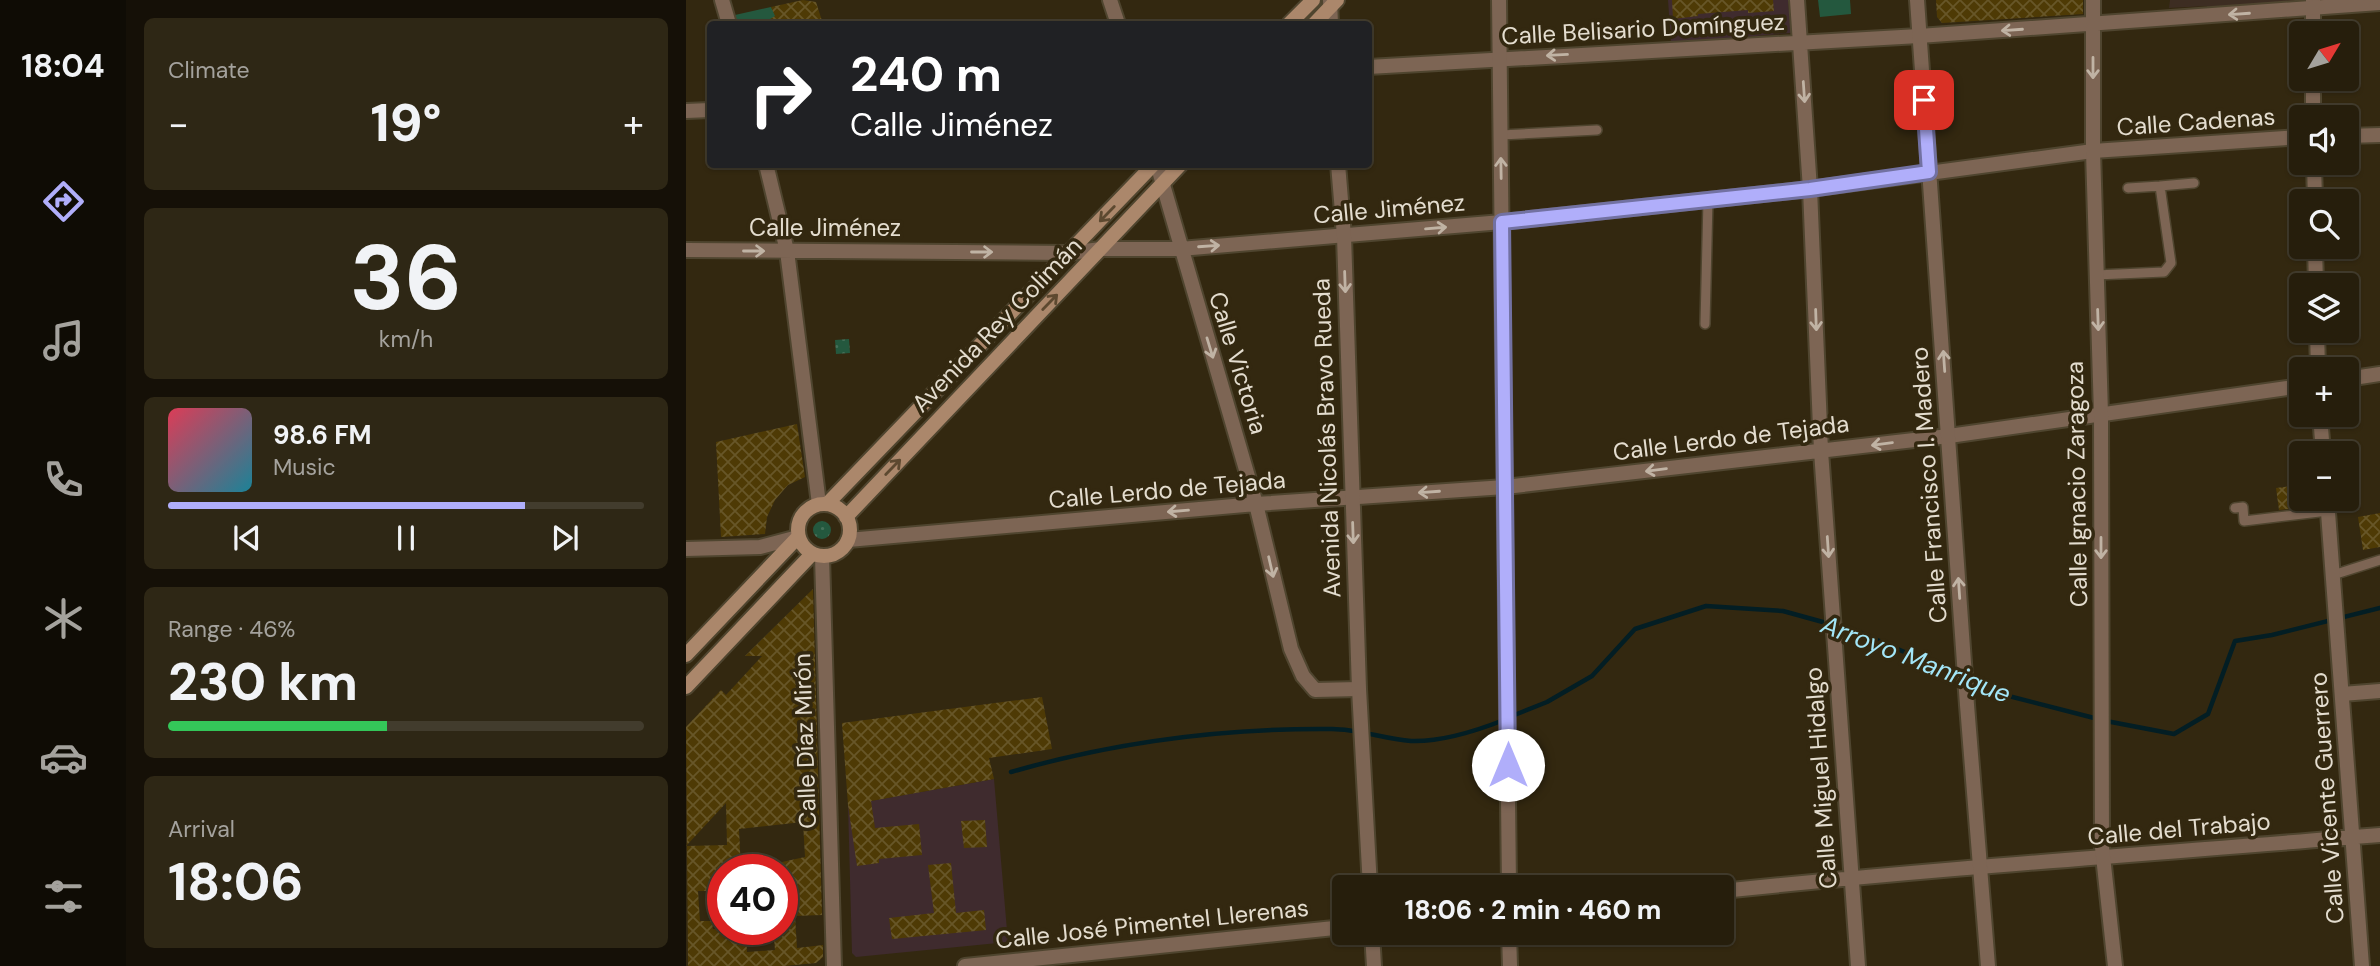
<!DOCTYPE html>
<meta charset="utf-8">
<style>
:root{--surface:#261e0c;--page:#2e2715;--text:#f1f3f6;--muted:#a4a29d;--line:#423c2d;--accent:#b0aefa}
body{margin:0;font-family:"DM Sans",sans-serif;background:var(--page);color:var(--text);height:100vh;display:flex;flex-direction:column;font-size:26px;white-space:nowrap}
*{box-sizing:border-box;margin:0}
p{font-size:23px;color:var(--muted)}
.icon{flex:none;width:38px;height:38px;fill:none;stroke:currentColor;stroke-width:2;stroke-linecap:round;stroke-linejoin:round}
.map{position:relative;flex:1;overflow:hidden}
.panel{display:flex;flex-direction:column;gap:18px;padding:18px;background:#151007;width:560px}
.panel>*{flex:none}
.hud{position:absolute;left:21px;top:21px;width:665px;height:147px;border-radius:7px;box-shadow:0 2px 5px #0004,0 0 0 2px var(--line);background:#202124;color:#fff;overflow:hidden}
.needle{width:46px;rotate:52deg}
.tools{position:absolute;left:1603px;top:21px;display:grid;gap:14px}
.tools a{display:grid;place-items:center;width:70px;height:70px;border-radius:7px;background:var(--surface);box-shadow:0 2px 5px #0004,0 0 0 2px var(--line);font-size:35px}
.speed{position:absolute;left:21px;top:854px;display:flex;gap:14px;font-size:35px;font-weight:700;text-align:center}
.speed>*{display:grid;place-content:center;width:91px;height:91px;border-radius:50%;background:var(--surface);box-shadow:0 2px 5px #0004,0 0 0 2px var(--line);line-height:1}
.speed .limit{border:10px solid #d22;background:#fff;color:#111}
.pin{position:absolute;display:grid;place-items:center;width:60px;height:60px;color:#fff;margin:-30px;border-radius:14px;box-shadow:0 4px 10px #0006}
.me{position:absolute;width:77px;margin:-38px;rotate:0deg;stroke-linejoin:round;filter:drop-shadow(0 0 5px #0008)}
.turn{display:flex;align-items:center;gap:24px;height:147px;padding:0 28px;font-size:32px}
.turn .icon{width:91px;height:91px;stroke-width:2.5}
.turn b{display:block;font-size:49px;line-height:60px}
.big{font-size:52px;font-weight:800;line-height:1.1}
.panel .widget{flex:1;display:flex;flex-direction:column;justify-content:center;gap:10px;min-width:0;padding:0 24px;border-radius:10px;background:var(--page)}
.panel .dial{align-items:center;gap:0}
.dial b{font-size:91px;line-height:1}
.song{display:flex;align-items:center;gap:21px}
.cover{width:84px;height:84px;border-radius:10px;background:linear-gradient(135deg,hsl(350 70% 55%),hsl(190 70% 35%))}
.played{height:7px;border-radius:4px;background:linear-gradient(90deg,var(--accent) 75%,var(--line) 75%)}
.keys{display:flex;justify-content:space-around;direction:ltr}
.heat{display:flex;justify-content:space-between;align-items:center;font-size:38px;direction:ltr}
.charge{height:10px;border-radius:5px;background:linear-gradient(90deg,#34c759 46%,var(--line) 0)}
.trip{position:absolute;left:646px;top:875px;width:402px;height:70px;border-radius:7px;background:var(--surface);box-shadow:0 2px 5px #0004,0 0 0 2px var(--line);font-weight:800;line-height:70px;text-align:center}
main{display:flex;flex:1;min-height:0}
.dock{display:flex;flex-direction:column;width:126px;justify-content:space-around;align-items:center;background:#0f0c05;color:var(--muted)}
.dock .icon{width:49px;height:49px}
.dock .current{color:var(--accent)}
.dock b{font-size:32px;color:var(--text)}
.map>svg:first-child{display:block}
</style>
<main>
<nav class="dock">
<b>18:04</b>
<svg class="icon current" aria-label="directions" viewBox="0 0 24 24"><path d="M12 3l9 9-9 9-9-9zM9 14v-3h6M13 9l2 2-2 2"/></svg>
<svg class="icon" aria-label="music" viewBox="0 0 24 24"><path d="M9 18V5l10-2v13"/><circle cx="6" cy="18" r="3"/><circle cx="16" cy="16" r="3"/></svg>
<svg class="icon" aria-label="phone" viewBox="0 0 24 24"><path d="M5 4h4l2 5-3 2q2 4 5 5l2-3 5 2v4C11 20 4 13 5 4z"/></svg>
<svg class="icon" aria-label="climate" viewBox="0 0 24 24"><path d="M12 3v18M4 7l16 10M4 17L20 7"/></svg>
<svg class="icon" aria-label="car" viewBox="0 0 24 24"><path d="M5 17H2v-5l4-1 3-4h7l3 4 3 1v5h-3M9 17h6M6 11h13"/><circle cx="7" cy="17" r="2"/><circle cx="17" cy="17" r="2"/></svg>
<svg class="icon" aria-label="filters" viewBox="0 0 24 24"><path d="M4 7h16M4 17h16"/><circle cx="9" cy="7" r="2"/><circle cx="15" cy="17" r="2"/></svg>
</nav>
<section class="panel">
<div class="widget"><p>Climate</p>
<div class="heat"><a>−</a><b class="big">19°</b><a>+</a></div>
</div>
<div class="widget dial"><b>36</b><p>km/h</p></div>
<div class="widget">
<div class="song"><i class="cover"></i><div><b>98.6 FM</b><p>Music</p></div></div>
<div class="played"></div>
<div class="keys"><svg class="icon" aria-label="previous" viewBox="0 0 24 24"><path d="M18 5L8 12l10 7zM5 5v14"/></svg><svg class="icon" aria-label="pause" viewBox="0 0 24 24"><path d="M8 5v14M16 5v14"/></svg><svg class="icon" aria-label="next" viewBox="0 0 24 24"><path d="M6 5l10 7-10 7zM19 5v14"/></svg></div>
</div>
<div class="widget"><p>Range · 46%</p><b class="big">230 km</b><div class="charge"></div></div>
<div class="widget"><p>Arrival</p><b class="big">18:06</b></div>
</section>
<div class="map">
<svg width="1694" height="966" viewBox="0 0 1694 966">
<defs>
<pattern id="grass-dots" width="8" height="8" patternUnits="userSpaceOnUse" patternTransform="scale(1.75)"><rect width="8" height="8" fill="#24583e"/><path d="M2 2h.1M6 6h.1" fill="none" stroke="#447059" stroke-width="1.8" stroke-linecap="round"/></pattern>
<pattern id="park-tufts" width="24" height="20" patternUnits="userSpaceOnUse" patternTransform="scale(1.75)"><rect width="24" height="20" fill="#24583e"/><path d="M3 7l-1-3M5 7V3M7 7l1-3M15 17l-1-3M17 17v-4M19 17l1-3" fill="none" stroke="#447059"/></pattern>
<pattern id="building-cross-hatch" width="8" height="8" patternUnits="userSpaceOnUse" patternTransform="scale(1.75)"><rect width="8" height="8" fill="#4e3a05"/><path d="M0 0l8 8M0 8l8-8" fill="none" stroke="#675628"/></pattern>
</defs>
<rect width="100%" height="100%" fill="#332810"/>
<path fill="#3d2d22" d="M1484,0H1616L1611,6L1522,14L1521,6L1483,8Z"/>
<path fill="#3f2b2e" d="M982,0H1102L1105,33L985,43Z
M308,779L322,942L170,957L166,953L162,805Z"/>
<path fill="url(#grass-dots)" d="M163,339L164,353L150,354L149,340Z
M127 530a9 9 0 1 1 18 0a9 9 0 1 1-18 0Z"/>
<path fill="url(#park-tufts)" d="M85,7L94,24H51L49,15Z"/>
<path fill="#24583e" d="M1132,0H1164L1165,14L1134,17Z"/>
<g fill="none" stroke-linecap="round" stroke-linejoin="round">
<path stroke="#031e24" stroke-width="4.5" d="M1283,680L1311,693L1412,719
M826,716L861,702L906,676L949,629L1020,606L1097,611L1173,632L1275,677
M1420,721L1488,734L1522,714L1549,641L1586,635L1694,608
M325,772C429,742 538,728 646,729C672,729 698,739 725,741C755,742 790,731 818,720"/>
</g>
<path fill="url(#building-cross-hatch)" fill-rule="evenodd" d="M117,0L130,2L137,24H76L89,16L85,7Z
M986,0H1087L1088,11L1062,13V10L1012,14V16L987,19Z
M1250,0H1397V14L1256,23L1251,17Z
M111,424L119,477L102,485L89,500L81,517L79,534L35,537L30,442Z
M1615,485V499H1619L1620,507L1593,510L1590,488Z
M1694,513V547L1677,550L1672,517Z
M127,589L136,915L109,916L111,948L137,945V957L130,963L98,966H2L0,727L35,690L40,695L76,656H59ZM40,803L41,845L0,846ZM117,822L119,857L96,862V929H87L89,950L61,952L60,929H27L26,921H14L12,891H37V870H55L53,829Z
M356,697L366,749L303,758L308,779L185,801L189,828L233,824L236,855L193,859V863L171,866L162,805L156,723Z
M299,820L301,847L278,848L275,821Z
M265,863L270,913L298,910L300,930L206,939L203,918L248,913L242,865Z"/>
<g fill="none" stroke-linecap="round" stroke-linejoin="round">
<defs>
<path id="service" d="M815,135L911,130
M1474,186L1508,183
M1410,275L1478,272L1485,263L1474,186L1442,188
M1019,324L1022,200
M1549,508L1557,507L1558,521L1642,511
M1647,575L1694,560"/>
<path id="minor" d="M36,0L43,24
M424,0L432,24
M1111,0L1124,189L1135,451L1172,966
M1627,0V33
M682,67L1233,36
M1627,79V117
M0,111L24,110
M1661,136L1694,135
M1628,163L1629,201
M80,164L101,251L133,504
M471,164L570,504L605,649L617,676L629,690L673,689
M1629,247L1630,285
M0,250L383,253L415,249H494L816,222L1124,189L1407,151L1615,137
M1631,331L1632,369
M1661,379L1694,374
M1634,415L1637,453
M1641,499L1676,966
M162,540L570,504L819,487L1263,436L1615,386
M0,549L74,547L112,537
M136,556L148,966
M1656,694L1694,691
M1036,891C1255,868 1475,853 1694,835
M279,966L658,927"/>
<path id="tertiary" d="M644,0L645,24
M813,0L823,887
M1231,0L1281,705L1302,966
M1407,0V151L1415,414L1416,847L1429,966
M1233,36L1694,3
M652,164L658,236L673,689L684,887
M686,933L688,966
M823,933L824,966"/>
<path id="secondary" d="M603,24L627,0
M628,24L651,0
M112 530a26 26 0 1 1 52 0a26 26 0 1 1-52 0Z
M141,504L468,164
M160,517L495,164
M0,655L112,537
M0,687L126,554"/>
</defs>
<use href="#service" stroke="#4f452f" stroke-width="12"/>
<use href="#minor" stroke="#4f452f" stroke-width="18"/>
<use href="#tertiary" stroke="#4f452f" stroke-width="18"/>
<use href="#secondary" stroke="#4f452f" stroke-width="18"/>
<use href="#service" stroke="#7d6554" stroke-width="9"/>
<use href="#minor" stroke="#7d6554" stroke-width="14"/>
<use href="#tertiary" stroke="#7d6554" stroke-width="14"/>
<use href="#secondary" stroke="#ab876b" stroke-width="14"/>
</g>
<defs><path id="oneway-shaft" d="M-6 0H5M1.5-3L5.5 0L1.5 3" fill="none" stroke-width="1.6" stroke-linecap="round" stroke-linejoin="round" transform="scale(1.75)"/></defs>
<g stroke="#c0b3a4">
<use href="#oneway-shaft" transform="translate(1553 14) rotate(176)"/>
<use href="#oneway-shaft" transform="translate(1326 30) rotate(176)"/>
<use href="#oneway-shaft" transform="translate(871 55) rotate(177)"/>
<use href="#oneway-shaft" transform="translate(1407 68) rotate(90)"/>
<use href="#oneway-shaft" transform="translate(1118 92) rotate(86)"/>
<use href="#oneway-shaft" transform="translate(815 168) rotate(-91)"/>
<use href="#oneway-shaft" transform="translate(750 228) rotate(-5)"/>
<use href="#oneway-shaft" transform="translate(523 246) rotate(-4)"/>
<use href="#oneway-shaft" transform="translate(68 251)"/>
<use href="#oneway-shaft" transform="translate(296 252)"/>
<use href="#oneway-shaft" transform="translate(659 282) rotate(88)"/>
<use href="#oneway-shaft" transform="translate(1130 320) rotate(88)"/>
<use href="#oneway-shaft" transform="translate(1412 320) rotate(88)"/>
<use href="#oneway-shaft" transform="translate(524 348) rotate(73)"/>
<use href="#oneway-shaft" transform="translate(1258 361) rotate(-94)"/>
<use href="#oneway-shaft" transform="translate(1196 444) rotate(173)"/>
<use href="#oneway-shaft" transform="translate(970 470) rotate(173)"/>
<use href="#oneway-shaft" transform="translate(743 492) rotate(176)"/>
<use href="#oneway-shaft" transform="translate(492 511) rotate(175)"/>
<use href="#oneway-shaft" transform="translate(667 533) rotate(88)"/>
<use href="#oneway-shaft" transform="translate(1142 547) rotate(86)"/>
<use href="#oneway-shaft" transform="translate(1415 548) rotate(90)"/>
<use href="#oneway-shaft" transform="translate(585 567) rotate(77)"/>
<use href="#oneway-shaft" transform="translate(1273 588) rotate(-94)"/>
</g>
<g stroke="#5d4930">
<use href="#oneway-shaft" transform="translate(421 214) rotate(134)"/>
<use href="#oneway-shaft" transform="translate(364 302) rotate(-46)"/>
<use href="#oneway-shaft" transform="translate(207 467) rotate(-46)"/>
</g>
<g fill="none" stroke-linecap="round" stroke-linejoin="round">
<defs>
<path id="route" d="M822,765L816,222L1124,189L1243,172L1238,100"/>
</defs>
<use href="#route" stroke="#7271a2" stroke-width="18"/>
<use href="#route" stroke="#b0aefa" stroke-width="12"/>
</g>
<g text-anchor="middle" stroke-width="7" stroke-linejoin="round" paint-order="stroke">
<g font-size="24" fill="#e4ddcf" stroke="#332810">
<text transform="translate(957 29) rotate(-3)" y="8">Calle Belisario Domínguez</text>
<text transform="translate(1510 122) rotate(-4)" y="8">Calle Cadenas</text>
<text transform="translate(703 209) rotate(-5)" y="8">Calle Jiménez</text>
<text x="139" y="236">Calle Jiménez</text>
<text transform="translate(311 325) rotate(-46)" y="8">Avenida Rey Colimán</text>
<text transform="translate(552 363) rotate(73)" y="8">Calle Victoria</text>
<text transform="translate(641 438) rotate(-92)" y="8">Avenida Nicolás Bravo Rueda</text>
<text transform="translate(1045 438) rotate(-7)" y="8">Calle Lerdo de Tejada</text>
<text transform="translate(1391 484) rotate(-91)" y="8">Calle Ignacio Zaragoza</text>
<text transform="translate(1243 485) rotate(-94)" y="8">Calle Francisco I. Madero</text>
<text transform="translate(481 490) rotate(-5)" y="8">Calle Lerdo de Tejada</text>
<text transform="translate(119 741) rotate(-92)" y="8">Calle Díaz Mirón</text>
<text transform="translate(1135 778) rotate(-94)" y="8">Calle Miguel Hidalgo</text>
<text transform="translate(1641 798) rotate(-94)" y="8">Calle Vicente Guerrero</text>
<text transform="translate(1493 829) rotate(-5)" y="8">Calle del Trabajo</text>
<text transform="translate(466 924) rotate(-6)" y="8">Calle José Pimentel Llerenas</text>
</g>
<g font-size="26" font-style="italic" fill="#a3e6f8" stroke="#332810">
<text transform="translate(1230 659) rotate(21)" y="9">Arroyo Manrique</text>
</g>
</g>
</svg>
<div class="tools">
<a><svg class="needle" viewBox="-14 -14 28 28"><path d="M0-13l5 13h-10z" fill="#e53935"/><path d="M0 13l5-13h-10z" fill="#a4a29d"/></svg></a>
<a><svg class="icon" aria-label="sound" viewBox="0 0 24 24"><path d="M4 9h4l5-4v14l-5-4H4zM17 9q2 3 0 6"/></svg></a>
<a><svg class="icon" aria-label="search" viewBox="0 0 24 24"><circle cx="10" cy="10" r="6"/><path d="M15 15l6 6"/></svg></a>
<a><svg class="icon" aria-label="layers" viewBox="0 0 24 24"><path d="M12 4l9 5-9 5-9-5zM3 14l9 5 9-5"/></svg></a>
<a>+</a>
<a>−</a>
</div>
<div class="speed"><div class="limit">40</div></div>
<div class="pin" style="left:1238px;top:100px;background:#d93025"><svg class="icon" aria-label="arrive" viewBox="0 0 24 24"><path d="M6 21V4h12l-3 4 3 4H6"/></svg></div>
<svg class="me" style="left:822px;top:765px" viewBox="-20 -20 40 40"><circle r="19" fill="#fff"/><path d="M0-13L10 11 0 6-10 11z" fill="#b0aefa"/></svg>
<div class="trip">18:06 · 2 min · 460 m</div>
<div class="hud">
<div class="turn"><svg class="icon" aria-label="right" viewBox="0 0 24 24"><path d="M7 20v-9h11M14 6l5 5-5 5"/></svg><div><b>240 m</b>Calle Jiménez</div></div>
</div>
</div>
</main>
